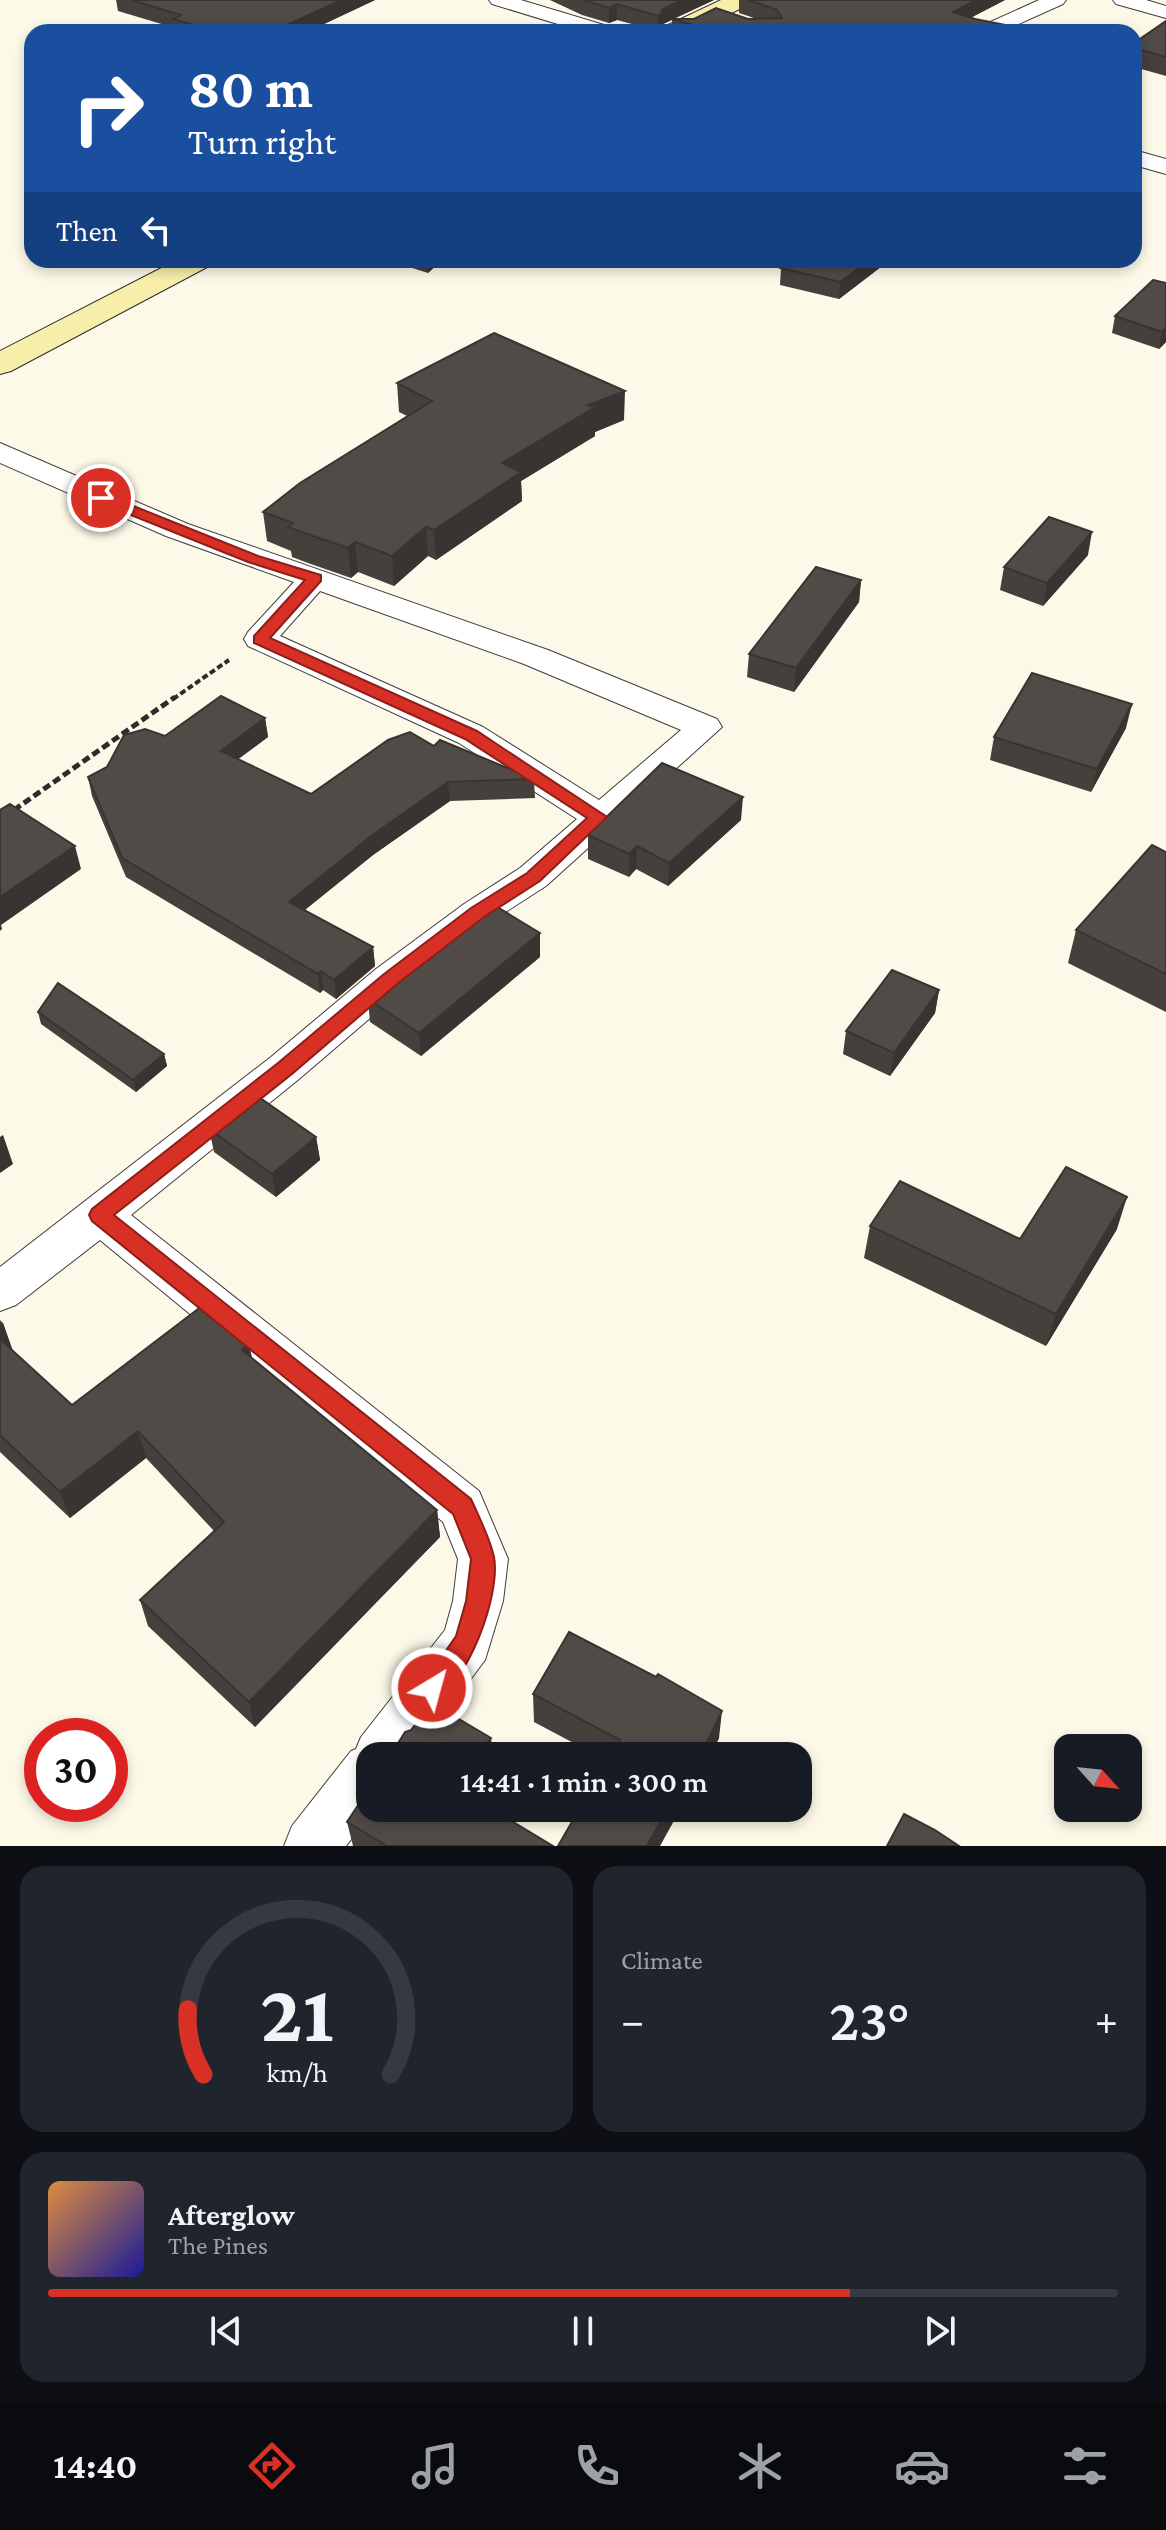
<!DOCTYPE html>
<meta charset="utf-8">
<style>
:root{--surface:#171b24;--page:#20242c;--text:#f1f3f6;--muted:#9ea1a6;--line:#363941;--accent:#d93025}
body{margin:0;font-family:"Crimson Pro",serif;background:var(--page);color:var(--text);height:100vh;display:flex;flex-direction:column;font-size:30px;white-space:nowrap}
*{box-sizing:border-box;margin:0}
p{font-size:26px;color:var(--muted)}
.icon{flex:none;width:44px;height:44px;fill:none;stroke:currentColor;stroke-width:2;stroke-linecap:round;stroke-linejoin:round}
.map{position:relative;height:1846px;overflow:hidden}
.side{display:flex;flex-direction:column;gap:20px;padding:20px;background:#0d0f14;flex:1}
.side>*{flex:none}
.hud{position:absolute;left:24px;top:24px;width:1118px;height:244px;border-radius:24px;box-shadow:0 4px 12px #0003;background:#1a4fa0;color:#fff;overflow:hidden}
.needle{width:52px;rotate:117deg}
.buttons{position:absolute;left:1054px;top:1734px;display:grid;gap:16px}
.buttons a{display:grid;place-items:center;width:88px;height:88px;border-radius:16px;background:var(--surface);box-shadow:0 4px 12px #0003;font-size:40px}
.speed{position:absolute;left:24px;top:1718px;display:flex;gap:16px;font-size:40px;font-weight:700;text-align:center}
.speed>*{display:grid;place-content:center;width:104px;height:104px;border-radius:50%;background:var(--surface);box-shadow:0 4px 12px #0003;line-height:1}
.speed .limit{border:12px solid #d22;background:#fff;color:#111}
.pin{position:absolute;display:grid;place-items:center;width:68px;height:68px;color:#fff;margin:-34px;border:4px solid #fff;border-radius:50%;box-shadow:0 2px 8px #0007}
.me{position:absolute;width:88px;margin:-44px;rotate:37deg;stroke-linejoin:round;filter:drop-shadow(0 0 6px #0008)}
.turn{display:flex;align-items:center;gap:28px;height:168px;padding:0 32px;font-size:36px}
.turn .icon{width:104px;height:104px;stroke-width:2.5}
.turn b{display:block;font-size:56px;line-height:68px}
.then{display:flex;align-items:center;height:76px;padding:0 32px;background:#0003;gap:16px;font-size:30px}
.big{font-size:60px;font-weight:600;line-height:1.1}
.side .widget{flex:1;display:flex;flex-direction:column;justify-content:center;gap:12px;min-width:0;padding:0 28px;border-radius:24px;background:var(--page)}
.side .dial{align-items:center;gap:0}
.dial svg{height:208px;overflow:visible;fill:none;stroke:var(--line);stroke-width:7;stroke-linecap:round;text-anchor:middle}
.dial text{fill:var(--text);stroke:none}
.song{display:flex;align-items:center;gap:24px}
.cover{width:96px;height:96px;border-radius:12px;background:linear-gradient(135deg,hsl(30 70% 55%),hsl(240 70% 35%))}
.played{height:8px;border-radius:4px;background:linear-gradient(90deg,var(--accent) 75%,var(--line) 75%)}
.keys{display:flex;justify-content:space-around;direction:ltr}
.heat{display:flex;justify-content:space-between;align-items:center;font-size:44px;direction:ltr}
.side .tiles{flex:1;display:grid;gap:20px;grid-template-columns:1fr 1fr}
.widget:last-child{grid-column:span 2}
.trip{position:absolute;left:356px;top:1742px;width:456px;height:80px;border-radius:24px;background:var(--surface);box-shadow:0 4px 12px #0003;font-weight:600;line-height:80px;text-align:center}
.menu{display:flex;height:128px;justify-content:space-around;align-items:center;background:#090b0e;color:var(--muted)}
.menu .icon{width:56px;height:56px}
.menu .on{color:var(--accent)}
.menu b{font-size:36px;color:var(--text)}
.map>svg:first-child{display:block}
</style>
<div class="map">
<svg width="1166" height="1846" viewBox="0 0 1166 1846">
<rect width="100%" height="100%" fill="#fdf9e8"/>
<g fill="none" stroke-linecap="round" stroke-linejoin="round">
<defs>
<path id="minor" d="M489,0H521L614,28L618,32H584L492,4Z
M1039,0H1066L1063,4L1001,32H973L977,28Z
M1113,0H1146L1166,6V18L1116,4Z
M1134,150L1166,159V174L1134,165Z
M0,443L188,524L548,650L717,719L722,727L546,886L490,922L404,989L299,1079L131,1215L479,1491L508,1559L503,1601L485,1660L413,1756H370V1808H375L346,1846H284L292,1826L351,1751L356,1749L361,1737L445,1630L453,1601L458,1559L443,1522L100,1240L16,1305L0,1311V1267L271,1057L376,969L464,904L520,868L577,819L459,743L248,646L244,639L248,632L294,582L166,536L0,463ZM320,591L524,664L681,730L599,800L483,727L280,636Z"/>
<path id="secondary" d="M721,0H752L748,5L692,32H661L664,27Z
M177,260H214L209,266L11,371L0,374V351Z"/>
</defs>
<use href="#minor" stroke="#3d3d3d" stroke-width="2"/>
<use href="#secondary" stroke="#2c2c2c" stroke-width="2"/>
<path stroke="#2c2c2c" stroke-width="4" stroke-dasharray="6 3" stroke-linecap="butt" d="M173,699L229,660"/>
<path stroke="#2c2c2c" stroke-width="5" stroke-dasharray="8 4" stroke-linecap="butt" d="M14,810L175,697"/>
<use href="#minor" fill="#fff" fill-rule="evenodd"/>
<use href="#secondary" fill="#f7efa9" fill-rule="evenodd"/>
</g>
<path fill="#46403d" d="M116,0H375L307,32H176L175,28L118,11Z
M550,0H714L673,19H757L739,13V0H1005L970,18L1040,32H672V20L663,24L658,31L617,20L609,23L582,15Z
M1166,21V76L1134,67V43Z
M387,260H442L428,273Z
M794,260H890L839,299L780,285L781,268Z
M1166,283V342L1159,349L1112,333L1115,316Z
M397,383L624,420L595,432V436L521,481L522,501L436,560L428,556L394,586L358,572L351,578L308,563L292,557L291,551L267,541L263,512L407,416L399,412Z
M1088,555L1043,606L1000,590L1004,567Z
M861,580L859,602L794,692L747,677L749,654Z
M265,718L268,737L238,759L311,794L434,746L534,779L535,798L450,801L373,855L305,910L373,947L375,966L336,999L323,990L320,993L126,877L92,796L88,777L165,736Z
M1126,728L1091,792L990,760L994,737Z
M741,820L668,886L636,869L629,877L588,859V835Z
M1166,852V1012L1068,963L1076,930Z
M540,957L421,1056L370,1022L368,999Z
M939,990L935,1013L890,1076L843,1054L846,1031Z
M38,1012L164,1054L167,1066L136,1092L41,1024Z
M209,1129L316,1137L320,1160L276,1197L214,1152Z
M870,1226L1020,1239L1117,1229L1046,1346L864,1258Z
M0,1320L3,1323L12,1350L72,1405L252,1359L437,1510L440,1537L255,1727L148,1626L140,1600L214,1531L146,1458L70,1518L0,1452Z
M533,1694L719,1738L710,1756H598L534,1722Z
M347,1822L553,1846H353Z"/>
<path fill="#393432" d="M341,0H375L307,32H272Z
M682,0H714L663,24L658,31L659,16L663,9Z
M976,0H1005L951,28L953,12Z
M617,4V20L609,23V8Z
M427,260H442L428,273Z
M870,260H890L839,299L840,282Z
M1166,328V342L1159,349L1162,332Z
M625,391L624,420L595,432V436L521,481L522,501L436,560L434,530L502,463L588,405Z
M426,527L428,556L394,586L392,556Z
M1092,532L1088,555L1043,606L1047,583Z
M355,542L358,572L351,578L348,548Z
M861,580L859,602L794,692L796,668Z
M1132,704L1126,728L1091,792L1097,769Z
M265,718L268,737L225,769L221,751Z
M448,782L450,801L373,855L292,920L289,902L371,836Z
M743,797L741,820L668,886L669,863Z
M75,846L81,869L1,925L2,929L0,931V897Z
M637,846L636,869L629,877V854Z
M540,933V957L421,1056L419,1033Z
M373,947L375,966L336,999L334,980Z
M321,971L323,990L320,993L318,974Z
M939,990L935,1013L890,1076L894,1053Z
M164,1054L167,1066L136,1092L133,1080Z
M3,1135L13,1164L0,1173V1137Z
M316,1137L320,1160L276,1197L272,1174Z
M1127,1197L1117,1229L1046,1346L1056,1314Z
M3,1323L13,1351L0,1354V1325Z
M249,1344L255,1371L242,1350Z
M138,1431L146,1458L70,1518L60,1492Z
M437,1510L440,1537L255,1727L249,1702Z
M722,1711L719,1738L710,1756H700Z
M491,1738L493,1756H480Z
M668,1808H681L660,1846H647Z"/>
<path fill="#514b47" stroke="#393432" stroke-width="2" d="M131,0H341L272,32H215L174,19L181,15Z
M583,0H682L663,9L659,16L617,4L609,8Z
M748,0H976L953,12L975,19L1040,32H718L672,19H694L716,8L748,19L782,18L777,10Z
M1166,21V57L1134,48V43Z
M794,260H870L840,282L781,268Z
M1153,280L1166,283V328L1162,332L1115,316Z
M494,333L625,391L588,405L595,407L502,463L521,472L434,530L426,527L392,556L355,542L348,548L304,533L288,527L293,523L263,512L300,483L432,401L397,383Z
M1049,517L1092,532L1047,583L1004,567Z
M816,567L861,580L796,668L749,654Z
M1032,673L1132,704L1097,769L994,737Z
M221,696L265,718L221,751L311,794L388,740L410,732L434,746L440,740L534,779L448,782L371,836L289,902L373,947L334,980L321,971L318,974L122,858L88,777L107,767L124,735L145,729L165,736Z
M662,763L743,797L669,863L637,846L629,854L588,835Z
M10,804L75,846L0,897V810Z
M1152,845L1166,852V974L1076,930Z
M489,902L540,933L419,1033L368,999Z
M892,970L939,990L894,1053L846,1031Z
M58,983L164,1054L133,1080L38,1012Z
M253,1093L316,1137L272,1174L209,1129Z
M1066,1167L1127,1197L1056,1314L870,1226L900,1181L1020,1239Z
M202,1306L249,1344L242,1350L437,1510L249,1702L140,1600L224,1522L138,1431L60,1492L0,1435V1339L72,1405Z
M569,1632L656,1677L658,1674L722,1711L700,1756H610L620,1740L533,1694Z
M432,1703L491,1738L480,1756H390L405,1732L411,1730Z
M370,1787V1808H490L553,1846H387L347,1822Z
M580,1808H668L647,1846H558Z
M904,1814L935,1830L959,1846H887Z"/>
<path fill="#d93025" stroke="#8d1f18" stroke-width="2" d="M101,493L258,556L321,575V581L270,638L477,731L607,817L540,881L484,917L397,984L292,1074L114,1215L471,1499C479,1517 490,1538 494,1557C501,1594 468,1685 432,1700L423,1696L420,1688L456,1636L466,1601L471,1559L453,1514L92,1221L89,1215L92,1209L278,1063L384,974L471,908L527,873L587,818L465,739L254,643V636L305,580L248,562L96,501V495Z"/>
</svg>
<div class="buttons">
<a><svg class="needle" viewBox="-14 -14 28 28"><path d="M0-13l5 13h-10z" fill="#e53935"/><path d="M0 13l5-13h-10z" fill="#9ea1a6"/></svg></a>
</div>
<div class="speed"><div class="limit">30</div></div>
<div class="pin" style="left:101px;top:498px;background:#d93025"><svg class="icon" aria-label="arrive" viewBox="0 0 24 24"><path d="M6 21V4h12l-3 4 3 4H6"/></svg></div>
<svg class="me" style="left:432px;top:1688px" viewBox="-20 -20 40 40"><circle r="17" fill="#d93025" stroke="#fff" stroke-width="3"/><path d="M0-11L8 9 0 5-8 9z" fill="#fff"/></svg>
<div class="trip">14:41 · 1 min · 300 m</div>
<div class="hud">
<div class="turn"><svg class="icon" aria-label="right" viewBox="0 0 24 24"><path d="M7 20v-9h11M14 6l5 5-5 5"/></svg><div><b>80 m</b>Turn right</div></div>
<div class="then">Then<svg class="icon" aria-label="left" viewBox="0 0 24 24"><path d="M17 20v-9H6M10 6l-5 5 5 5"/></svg></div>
</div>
</div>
<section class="side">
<div class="tiles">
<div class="widget dial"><svg viewBox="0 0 100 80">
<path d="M14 69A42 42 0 1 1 86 69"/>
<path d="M14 69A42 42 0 0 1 8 44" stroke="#d93025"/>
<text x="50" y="56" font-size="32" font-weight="700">21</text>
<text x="50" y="72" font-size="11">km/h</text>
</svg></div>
<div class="widget"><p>Climate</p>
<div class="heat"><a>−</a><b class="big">23°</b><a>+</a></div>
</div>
<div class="widget">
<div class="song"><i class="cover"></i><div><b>Afterglow</b><p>The Pines</p></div></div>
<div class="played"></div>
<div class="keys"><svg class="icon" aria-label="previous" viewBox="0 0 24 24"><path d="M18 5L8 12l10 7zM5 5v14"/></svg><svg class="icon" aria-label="pause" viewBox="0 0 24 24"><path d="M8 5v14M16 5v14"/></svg><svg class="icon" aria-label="next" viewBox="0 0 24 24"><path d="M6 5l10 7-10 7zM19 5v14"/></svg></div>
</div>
</div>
</section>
<nav class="menu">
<b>14:40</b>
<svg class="icon on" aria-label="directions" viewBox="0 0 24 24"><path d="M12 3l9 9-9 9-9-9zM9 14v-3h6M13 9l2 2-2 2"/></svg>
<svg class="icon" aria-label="music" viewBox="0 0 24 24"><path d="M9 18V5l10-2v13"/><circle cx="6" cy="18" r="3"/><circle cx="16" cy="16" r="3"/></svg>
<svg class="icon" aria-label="phone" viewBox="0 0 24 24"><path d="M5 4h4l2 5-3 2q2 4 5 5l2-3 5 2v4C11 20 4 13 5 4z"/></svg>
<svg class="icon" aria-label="climate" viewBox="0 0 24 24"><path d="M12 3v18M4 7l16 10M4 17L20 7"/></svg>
<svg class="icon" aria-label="car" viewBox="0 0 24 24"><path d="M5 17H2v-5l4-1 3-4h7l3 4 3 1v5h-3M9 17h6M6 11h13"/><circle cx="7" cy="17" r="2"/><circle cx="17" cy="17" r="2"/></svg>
<svg class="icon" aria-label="filters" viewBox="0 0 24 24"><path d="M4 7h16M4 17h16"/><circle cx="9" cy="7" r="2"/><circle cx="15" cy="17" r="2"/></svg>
</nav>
